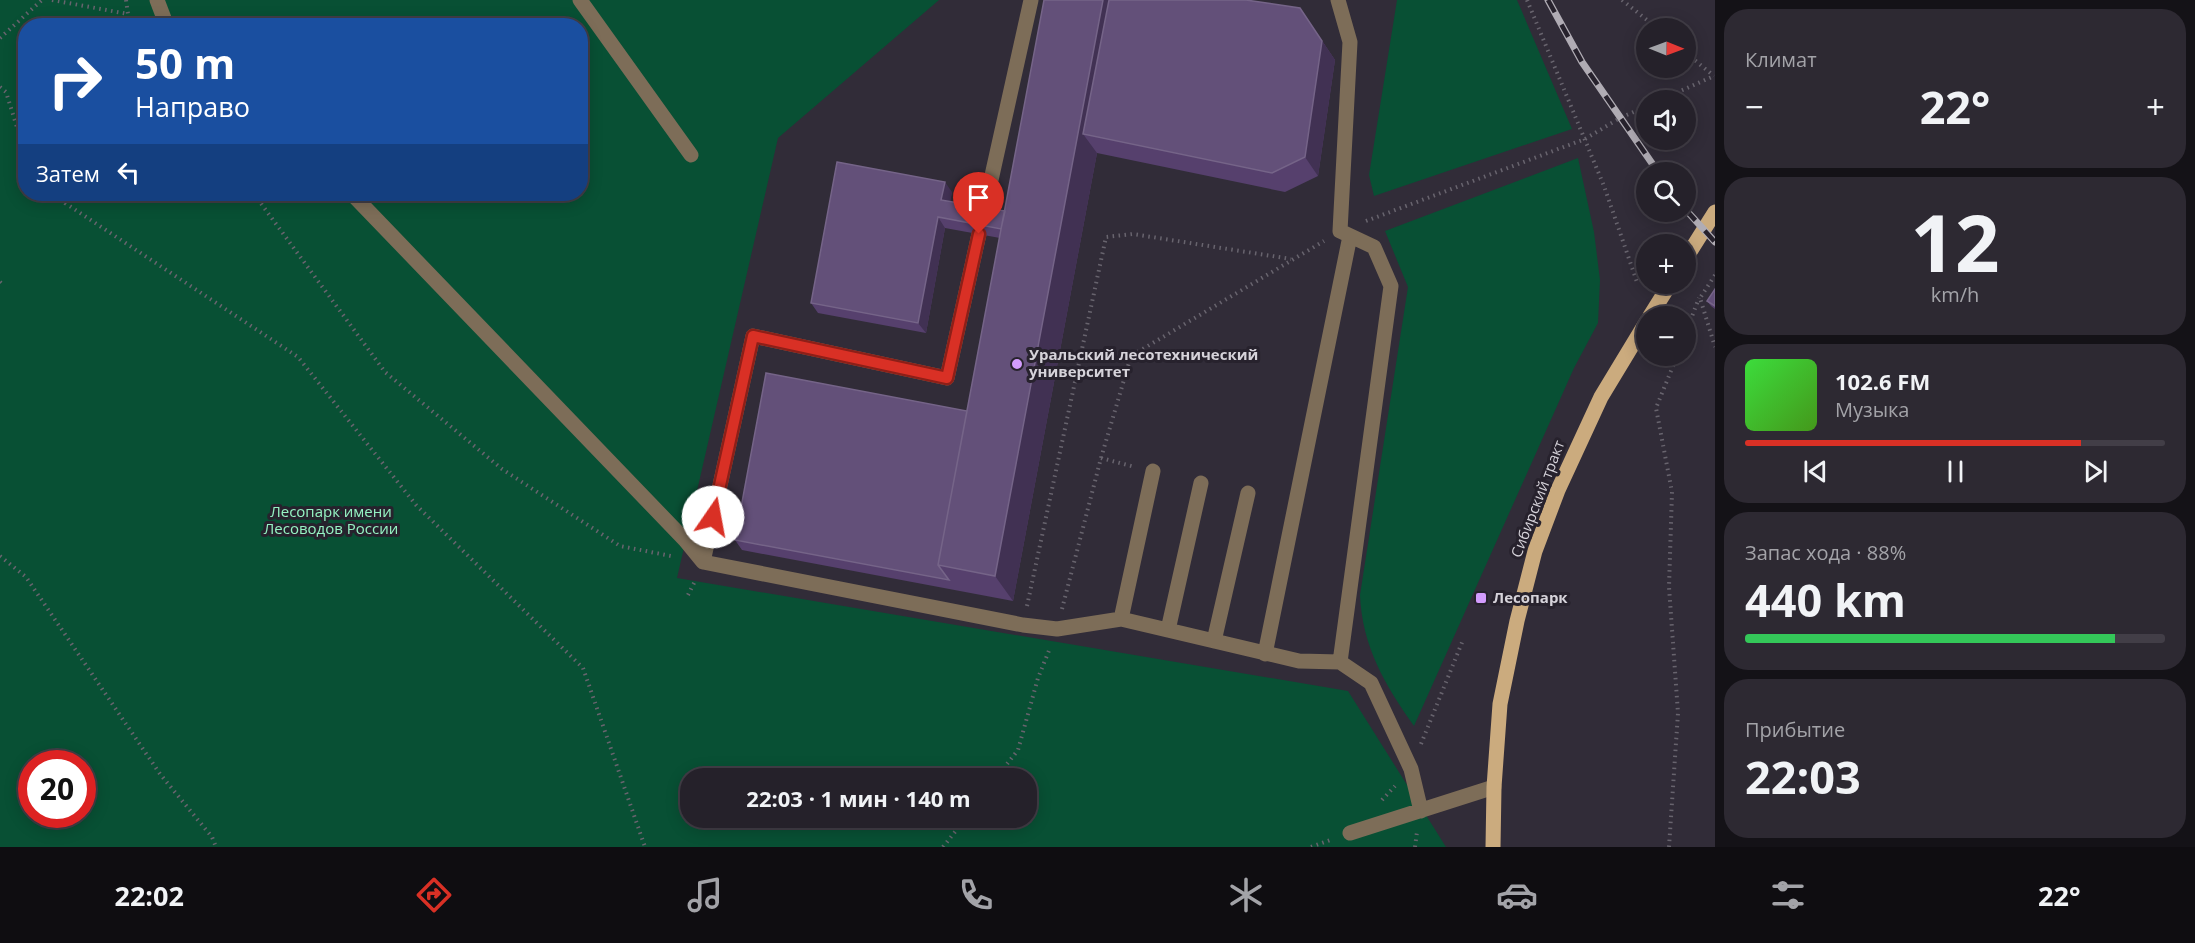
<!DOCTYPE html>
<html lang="ru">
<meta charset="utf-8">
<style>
:root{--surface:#25212a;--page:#2d2932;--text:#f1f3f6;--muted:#a3a3a8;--line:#423e47;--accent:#d93025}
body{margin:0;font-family:"Open Sans",sans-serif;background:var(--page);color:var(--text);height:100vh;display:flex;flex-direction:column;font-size:22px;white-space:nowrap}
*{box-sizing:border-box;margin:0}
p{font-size:20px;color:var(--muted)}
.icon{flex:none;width:33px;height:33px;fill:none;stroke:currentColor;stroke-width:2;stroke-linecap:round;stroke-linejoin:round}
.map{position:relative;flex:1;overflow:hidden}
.sheet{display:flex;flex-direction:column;gap:9px;padding:9px;background:#141217;width:480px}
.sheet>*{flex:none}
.top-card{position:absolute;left:18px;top:18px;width:570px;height:183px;border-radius:24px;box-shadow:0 3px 15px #0003,0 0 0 2px var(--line);background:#1a4fa0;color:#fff;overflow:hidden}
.needle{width:39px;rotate:91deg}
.buttons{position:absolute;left:1636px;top:18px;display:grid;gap:12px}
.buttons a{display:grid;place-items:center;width:60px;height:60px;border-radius:50%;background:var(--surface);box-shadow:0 3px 15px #0003,0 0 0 2px var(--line);font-size:30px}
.speed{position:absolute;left:18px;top:750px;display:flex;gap:12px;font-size:30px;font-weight:700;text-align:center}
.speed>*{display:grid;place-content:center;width:78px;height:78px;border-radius:50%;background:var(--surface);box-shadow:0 3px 15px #0003,0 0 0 2px var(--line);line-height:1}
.speed .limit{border:9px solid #d22;background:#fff;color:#111}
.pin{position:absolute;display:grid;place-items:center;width:51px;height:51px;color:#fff;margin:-62px -26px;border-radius:50% 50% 50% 0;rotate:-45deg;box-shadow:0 0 6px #0007}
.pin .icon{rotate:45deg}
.me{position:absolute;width:66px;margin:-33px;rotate:12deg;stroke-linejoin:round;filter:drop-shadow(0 0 4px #0008)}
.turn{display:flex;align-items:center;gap:21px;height:126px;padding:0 18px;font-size:27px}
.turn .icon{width:78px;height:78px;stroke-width:2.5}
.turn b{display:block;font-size:42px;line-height:51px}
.then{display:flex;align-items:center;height:57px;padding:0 18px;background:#0003;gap:12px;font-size:22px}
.big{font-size:45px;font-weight:700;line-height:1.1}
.sheet .widget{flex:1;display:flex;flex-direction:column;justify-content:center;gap:9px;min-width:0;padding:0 21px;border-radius:24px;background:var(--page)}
.sheet .dial{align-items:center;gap:0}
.dial b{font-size:78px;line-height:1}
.song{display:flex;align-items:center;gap:18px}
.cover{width:72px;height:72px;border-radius:9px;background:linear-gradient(135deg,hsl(120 70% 55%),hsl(100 70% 35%))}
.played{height:6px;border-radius:3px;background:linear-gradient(90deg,var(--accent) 80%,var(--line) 80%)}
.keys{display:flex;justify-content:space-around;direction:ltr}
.heat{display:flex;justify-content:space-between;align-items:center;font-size:33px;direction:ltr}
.charge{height:9px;border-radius:4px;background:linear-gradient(90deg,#34c759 88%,var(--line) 0)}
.trip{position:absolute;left:680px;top:768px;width:357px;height:60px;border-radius:24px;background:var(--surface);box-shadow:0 3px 15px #0003,0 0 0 2px var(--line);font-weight:700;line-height:60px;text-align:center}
.menu{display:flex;height:96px;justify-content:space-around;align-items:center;background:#0f0d11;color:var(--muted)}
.menu .icon{width:42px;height:42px}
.menu .active{color:var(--accent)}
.menu b{font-size:27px;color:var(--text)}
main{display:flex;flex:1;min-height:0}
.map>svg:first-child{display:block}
</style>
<main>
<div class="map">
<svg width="1715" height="847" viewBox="0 0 1715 847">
<rect width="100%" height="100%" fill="#312c38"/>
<path fill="#085034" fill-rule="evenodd" d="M0,0H939L778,138L677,578L1348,691L1446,847H0ZM26,26H580V194H26ZM32,764H82V814H32ZM690,778H1026V818H690Z
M1397,0H1517L1572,129L1374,196L1369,175Z
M1578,158L1594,232L1600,280L1598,323L1574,368L1414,726C1385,685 1362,646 1360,595L1408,287L1385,231Z"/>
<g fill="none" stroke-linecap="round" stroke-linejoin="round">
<path stroke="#68646e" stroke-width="4" stroke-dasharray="1.5 4.5" stroke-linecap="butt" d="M52,0L128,14
M126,0L128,14L135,26
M1527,0L1604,186L1637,282
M1622,0L1657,28
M0,38L42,0
M1686,53L1714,76
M0,87L6,92L26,156
M1660,100L1714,76
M57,194L65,203L298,357L416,505L583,668L645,847
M254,194L385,372L502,469L620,546L671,556
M1366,221L1585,139L1620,118L1647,106
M1715,275L1700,298L1715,347
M0,282L3,285
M1686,332L1699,298
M1101,458L1135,467
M0,556L26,577L160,774L212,837L216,847
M688,595L695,581
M1027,606L1106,237L1133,234L1291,259
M1062,609L1101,458L1131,356L1324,241
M1421,744L1463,640
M996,778L1018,750L1038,678L1050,648
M1382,800L1395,786
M943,847L966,818
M1311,847L1333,839
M1415,847L1417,832
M1669,847L1678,713L1669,587L1672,492L1656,408L1677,356"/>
<path stroke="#7d6d58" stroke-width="15" d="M157,0L165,21L171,26
M580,0L691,155
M1338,0L1350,42L1340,231L1374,247L1391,286L1340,662L1371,683L1411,769L1421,811
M352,194L685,540L703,562L1023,625L1057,629L1121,619L1299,661L1340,662
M983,216L1031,0
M703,562L753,336L947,378L979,234
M1121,619L1153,471
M1168,630L1201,483
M1214,641L1248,493
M1265,654L1350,236
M1350,833L1494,787"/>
<path stroke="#cbab7e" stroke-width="15" d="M1686,258L1715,212
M1650,316L1670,284
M1493,847L1494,787L1500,704L1517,621L1535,551L1558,490L1601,397L1647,321"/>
<defs>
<path id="rail" d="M1548,0L1582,62L1658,172
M1686,210L1715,242"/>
</defs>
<use href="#rail" stroke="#b0acb4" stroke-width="7"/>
<use href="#rail" stroke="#27222d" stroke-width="4.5" stroke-dasharray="14" stroke-linecap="butt"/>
</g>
<path fill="#56406d" d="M1044,0L1300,8L1335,60L1318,176L1285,192L1097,153L1013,601L742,550L735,540L967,411L1000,238L945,228L926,333L818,313L811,303L952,192L950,201L1005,211Z
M1715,289V309L1711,306L1707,301Z"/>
<path fill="#413153" d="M1103,0H1125L1083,134L1097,153L1013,601L995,576Z
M1300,8L1335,60L1318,176L1305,157Z
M945,182L952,192L949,210L941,200Z
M938,217L945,228L926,333L918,323Z"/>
<path fill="#635079" stroke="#756488" stroke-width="1.5" d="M1044,0H1103L995,576L938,565Z
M1109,0H1246L1300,8L1322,41L1305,157L1272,173L1083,134Z
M837,162L945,182L941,200L1005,211L1001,229L938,217L918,323L811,303Z
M1715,289V306L1707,301Z
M766,373L967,411L938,565L949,580L735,540Z"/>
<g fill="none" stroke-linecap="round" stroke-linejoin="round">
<defs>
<path id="route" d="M713,517L753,336L947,378L979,234"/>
</defs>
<use href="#route" stroke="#8d1f18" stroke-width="15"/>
<use href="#route" stroke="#d93025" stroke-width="10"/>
</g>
<g fill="#d39cfd" stroke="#27222d" stroke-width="2">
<circle cx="1017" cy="364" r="6"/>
<rect x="1475" y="592" width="12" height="12" rx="3"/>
</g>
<g text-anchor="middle" stroke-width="6" stroke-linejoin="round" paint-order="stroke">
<g font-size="15" font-weight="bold" fill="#d6d3da" stroke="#27222d" text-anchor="start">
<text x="1029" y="360">Уральский лесотехнический<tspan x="1029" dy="17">университет</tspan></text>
<text x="1493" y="603">Лесопарк</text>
</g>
<g font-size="15" fill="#d6d3da" stroke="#27222d">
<text transform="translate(1538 499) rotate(-69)" y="5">Сибирский тракт</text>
</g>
<g font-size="15" fill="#95f3c3" stroke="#27222d">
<text x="331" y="517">Лесопарк имени<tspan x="331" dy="17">Лесоводов России</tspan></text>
</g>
</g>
</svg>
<div class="buttons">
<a><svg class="needle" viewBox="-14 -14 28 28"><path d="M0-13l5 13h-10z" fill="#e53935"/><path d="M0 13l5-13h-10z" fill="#a3a3a8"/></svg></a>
<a><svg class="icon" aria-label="sound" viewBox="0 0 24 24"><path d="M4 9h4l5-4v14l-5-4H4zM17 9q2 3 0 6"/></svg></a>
<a><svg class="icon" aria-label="search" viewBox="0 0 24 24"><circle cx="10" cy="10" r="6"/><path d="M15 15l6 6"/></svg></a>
<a>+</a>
<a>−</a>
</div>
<div class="speed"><div class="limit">20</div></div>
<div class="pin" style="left:979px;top:234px;background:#d93025"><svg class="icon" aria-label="arrive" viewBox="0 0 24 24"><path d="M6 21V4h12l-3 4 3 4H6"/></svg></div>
<svg class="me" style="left:713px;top:517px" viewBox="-20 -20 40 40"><circle r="19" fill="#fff"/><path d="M0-13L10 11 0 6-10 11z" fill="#d93025"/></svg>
<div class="trip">22:03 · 1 мин · 140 m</div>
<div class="top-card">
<div class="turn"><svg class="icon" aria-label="right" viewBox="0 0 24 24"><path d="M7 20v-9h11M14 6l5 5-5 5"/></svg><div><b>50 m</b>Направо</div></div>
<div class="then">Затем<svg class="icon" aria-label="left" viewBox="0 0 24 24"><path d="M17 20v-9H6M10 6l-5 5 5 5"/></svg></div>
</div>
</div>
<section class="sheet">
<div class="widget"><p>Климат</p>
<div class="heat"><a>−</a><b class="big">22°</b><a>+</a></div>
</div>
<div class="widget dial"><b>12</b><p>km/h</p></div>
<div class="widget">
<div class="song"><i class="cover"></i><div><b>102.6 FM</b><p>Музыка</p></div></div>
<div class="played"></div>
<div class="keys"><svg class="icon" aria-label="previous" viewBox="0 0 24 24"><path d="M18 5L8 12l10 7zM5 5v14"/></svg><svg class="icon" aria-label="pause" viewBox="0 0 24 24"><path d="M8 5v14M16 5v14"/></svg><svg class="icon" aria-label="next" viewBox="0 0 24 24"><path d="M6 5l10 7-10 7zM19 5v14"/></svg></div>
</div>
<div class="widget"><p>Запас хода · 88%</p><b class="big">440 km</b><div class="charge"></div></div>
<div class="widget"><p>Прибытие</p><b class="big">22:03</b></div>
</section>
</main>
<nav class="menu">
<b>22:02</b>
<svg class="icon active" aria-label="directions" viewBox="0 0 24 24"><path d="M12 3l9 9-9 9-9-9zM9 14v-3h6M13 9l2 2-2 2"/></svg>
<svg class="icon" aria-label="music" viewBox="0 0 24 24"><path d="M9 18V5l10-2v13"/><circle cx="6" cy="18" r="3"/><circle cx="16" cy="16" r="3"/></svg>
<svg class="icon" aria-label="phone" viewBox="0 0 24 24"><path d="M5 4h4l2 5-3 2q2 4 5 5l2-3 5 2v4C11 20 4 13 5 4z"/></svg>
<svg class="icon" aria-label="climate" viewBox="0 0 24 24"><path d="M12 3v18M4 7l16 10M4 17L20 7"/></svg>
<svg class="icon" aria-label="car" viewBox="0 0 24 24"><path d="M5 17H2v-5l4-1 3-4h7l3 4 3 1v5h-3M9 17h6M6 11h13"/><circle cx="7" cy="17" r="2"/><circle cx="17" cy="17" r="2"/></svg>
<svg class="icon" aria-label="filters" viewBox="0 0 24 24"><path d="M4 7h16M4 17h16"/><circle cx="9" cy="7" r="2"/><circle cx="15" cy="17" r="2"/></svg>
<b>22°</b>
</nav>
